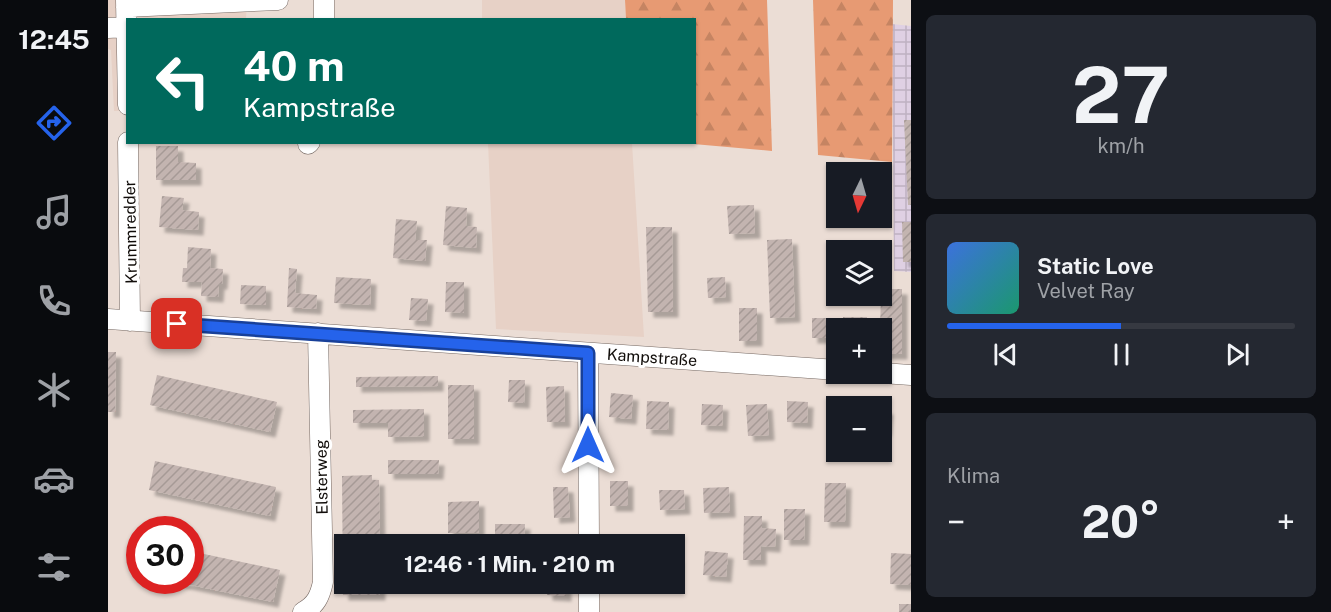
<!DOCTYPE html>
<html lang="de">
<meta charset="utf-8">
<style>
:root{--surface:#171b24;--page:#242831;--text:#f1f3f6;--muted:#9ea1a6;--line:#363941;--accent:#2563eb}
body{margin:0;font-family:"Public Sans",sans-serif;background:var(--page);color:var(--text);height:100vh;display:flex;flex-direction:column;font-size:22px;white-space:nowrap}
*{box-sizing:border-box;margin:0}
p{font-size:20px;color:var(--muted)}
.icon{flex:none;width:33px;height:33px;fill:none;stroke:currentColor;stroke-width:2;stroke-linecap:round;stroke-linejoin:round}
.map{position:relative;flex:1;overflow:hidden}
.panel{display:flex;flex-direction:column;gap:15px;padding:15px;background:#0d0f14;width:420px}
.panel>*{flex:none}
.hud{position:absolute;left:18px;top:18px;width:570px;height:126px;border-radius:0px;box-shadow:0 2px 4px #0004;background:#00695c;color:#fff;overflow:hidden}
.needle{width:39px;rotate:185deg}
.tools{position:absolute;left:718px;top:162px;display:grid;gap:12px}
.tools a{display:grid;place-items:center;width:66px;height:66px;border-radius:0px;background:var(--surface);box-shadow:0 2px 4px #0004;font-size:30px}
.speed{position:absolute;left:18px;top:516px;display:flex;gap:12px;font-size:30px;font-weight:700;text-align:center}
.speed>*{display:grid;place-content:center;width:78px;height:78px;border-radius:50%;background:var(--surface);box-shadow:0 2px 4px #0004;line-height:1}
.speed .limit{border:9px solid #d22;background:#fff;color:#111}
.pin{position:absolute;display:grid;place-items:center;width:51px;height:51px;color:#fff;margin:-26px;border-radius:12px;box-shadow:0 3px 9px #0006}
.me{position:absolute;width:66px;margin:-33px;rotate:0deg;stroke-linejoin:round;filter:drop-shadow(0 0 4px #0008)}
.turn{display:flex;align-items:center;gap:21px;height:126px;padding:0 18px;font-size:27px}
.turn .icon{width:78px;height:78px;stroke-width:2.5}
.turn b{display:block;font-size:42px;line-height:51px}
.big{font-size:45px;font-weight:700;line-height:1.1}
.panel .card{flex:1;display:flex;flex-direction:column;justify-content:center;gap:9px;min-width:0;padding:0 21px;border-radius:9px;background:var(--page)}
.panel .dial{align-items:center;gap:0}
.dial b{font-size:78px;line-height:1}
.song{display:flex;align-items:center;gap:18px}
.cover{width:72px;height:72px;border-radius:9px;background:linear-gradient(135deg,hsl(220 70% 55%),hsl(160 70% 35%))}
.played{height:6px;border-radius:3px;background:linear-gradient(90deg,var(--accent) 50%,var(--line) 50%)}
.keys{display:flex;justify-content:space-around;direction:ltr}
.heat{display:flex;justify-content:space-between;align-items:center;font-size:33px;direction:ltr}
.trip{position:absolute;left:226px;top:534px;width:351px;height:60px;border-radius:0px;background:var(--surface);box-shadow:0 2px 4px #0004;font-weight:700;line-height:60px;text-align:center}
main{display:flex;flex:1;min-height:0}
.tab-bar{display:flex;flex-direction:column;width:108px;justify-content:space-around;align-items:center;background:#090b0e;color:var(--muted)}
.tab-bar .icon{width:42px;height:42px}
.tab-bar .on{color:var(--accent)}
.tab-bar b{font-size:27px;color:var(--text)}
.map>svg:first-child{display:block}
</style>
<main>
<nav class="tab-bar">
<b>12:45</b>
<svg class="icon on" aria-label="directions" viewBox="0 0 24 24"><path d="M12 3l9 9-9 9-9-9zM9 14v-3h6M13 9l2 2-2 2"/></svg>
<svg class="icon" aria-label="music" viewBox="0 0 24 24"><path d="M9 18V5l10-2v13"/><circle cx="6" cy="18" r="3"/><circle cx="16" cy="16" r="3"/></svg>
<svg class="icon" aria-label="phone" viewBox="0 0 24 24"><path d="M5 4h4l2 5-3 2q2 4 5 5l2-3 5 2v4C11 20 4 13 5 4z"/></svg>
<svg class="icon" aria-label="climate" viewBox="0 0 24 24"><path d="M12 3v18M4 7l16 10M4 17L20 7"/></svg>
<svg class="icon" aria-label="car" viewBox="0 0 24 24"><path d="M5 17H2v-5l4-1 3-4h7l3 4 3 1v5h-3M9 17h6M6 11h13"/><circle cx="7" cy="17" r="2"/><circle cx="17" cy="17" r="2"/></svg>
<svg class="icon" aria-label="filters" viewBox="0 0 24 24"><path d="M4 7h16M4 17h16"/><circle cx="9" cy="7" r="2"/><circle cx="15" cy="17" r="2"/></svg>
</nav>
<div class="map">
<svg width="803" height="612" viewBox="0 0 803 612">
<defs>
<pattern id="industrial-grid" width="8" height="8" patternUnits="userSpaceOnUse" patternTransform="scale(1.5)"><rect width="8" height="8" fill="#dfd0e3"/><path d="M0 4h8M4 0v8" fill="none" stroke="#beb1c1"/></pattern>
<pattern id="forest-firs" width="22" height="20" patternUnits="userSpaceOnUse" patternTransform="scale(1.5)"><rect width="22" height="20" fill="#e79a73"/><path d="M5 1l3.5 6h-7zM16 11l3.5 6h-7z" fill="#c58462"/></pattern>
<pattern id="building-hatch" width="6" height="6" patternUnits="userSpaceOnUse" patternTransform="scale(1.5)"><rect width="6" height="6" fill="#c3b4b0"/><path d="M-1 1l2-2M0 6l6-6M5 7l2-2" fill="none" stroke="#a69a96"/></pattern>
<filter id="shadow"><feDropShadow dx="5.5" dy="5.5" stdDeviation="1.5" flood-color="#0004"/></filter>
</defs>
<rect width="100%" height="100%" fill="#ebddd5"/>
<path fill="#e7d1c6" d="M0,0H170L139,2L138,19L20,20L19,111H6L3,50L0,49Z
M374,0H517L518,19H374Z
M380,143H524L536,337L388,329Z"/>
<path fill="url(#industrial-grid)" d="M784,24L803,26V272L786,271Z"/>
<path fill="url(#forest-firs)" d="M517,0H659L664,151L574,143L586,142V20L518,19Z
M705,0H785L784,162L710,155Z"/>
<path fill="url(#building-hatch)" filter="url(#shadow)" d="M796,120H803V205H800Z
M48,146H70V162L88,163V180H48Z
M54,196L76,198L74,210L91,212L90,230L51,227Z
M646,205L647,233L621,234L619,206Z
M338,206L359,208L358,226L369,227L368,248L335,245Z
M288,219L309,221L307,240H319L317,261L285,258Z
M794,222H803V262H795Z
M538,227H564L565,312H540Z
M684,239L687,317L662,318L659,240Z
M80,247L103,249L102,268L115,269L114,284H111L110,297L93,296L94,282H74L75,268H79Z
M181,268L189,269L187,293L209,295L208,309L179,307Z
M228,277L263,279L262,305L226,303Z
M617,277L618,297L600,298L599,278Z
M338,282H356V313L337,312Z
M133,285L158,286V305L132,304Z
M774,289H794V354H774V328H772L773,296H774Z
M303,298L320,299L318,321L301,320Z
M631,308H649V341H631Z
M735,317H759V328H735Z
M704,318H722V338H704Z
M0,352H8L7,412H0Z
M49,375L169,402L162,432L42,405Z
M330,376V386L248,387V377Z
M401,380H417L416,403L400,402Z
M340,385H366V439H340Z
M456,386L457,422H439L438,387Z
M503,393L525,395L523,419L501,417Z
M539,401L561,402L560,430L538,429Z
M679,401L700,402L699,423L679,422Z
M594,404L615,405L614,426L593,425Z
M659,404L661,435L640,436L638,405Z
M726,405H729V421H725Z
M316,409V436L280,437V423H245V410Z
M774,409H780L778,431H774Z
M280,460H331L330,474H280Z
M47,461L168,487L162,516L41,490Z
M264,475V480H271L272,544H237V584H272V595H235L234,476Z
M502,481H520V506H502Z
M717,483H738L737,522H716Z
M445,487H460L462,517L446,518Z
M621,487L622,512L596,513L595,488Z
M551,490H576L577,509L552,510Z
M371,501V533H340V502Z
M676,509H697L696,540H676Z
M636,516H654V528L668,529L667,547L653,546V560H635Z
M387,524H417L416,544H387Z
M82,551L172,570L165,602L68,582L82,580Z
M597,551L620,553L618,577L595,575Z
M783,553L803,554V585L782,584Z
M567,558H570L569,582H567Z
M439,584H458V596L439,595Z
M791,604H803V612H791Z"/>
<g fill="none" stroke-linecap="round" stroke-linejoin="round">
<defs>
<path id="minor" d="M18,0L20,105
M216,0V20
M18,7L170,0
M0,28L18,27
M20,142L22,321
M200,144L202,142
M0,319L729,370
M480,353L481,544
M774,373L803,375
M481,584V612
M195,612C208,605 212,596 215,582L210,333"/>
</defs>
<use href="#minor" stroke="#756862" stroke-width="21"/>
<use href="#minor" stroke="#fff" stroke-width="20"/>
</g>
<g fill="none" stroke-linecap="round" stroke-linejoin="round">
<defs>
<path id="route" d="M69,324L480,353V445"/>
</defs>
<use href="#route" stroke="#184099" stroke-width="15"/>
<use href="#route" stroke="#2563eb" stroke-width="10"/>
</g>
<g text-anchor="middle" stroke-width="6" stroke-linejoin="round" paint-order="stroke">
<g font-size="16" fill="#110d0a" stroke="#fff">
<text transform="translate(22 232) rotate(-91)" y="6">Krummredder</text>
<text transform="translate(544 357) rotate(4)" y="6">Kampstraße</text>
<text transform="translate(213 477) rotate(-91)" y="6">Elsterweg</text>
</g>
</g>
</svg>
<div class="tools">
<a><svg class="needle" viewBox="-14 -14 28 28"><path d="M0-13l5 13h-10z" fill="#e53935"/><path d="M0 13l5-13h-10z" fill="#9ea1a6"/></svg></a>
<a><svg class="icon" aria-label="layers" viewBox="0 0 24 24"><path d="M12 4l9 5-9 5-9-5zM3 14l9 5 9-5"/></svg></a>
<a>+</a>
<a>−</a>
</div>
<div class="speed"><div class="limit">30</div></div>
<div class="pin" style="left:69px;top:324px;background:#d93025"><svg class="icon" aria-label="arrive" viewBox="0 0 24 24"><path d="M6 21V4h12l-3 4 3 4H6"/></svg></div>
<svg class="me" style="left:480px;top:445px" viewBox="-20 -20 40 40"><path d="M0-17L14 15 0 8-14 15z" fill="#2563eb" stroke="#fff" stroke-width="4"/></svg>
<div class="trip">12:46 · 1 Min. · 210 m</div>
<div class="hud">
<div class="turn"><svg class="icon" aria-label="left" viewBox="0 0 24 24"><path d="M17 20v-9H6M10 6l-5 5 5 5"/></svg><div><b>40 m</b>Kampstraße</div></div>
</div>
</div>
<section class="panel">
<div class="card dial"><b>27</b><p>km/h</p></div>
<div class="card">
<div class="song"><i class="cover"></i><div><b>Static Love</b><p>Velvet Ray</p></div></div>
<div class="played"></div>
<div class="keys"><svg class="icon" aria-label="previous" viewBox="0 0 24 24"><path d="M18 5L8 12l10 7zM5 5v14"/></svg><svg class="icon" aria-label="pause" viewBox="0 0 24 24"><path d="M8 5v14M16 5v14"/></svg><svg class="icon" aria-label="next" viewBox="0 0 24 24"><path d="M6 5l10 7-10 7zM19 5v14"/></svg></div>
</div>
<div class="card"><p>Klima</p>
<div class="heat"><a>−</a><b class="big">20°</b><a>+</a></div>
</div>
</section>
</main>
